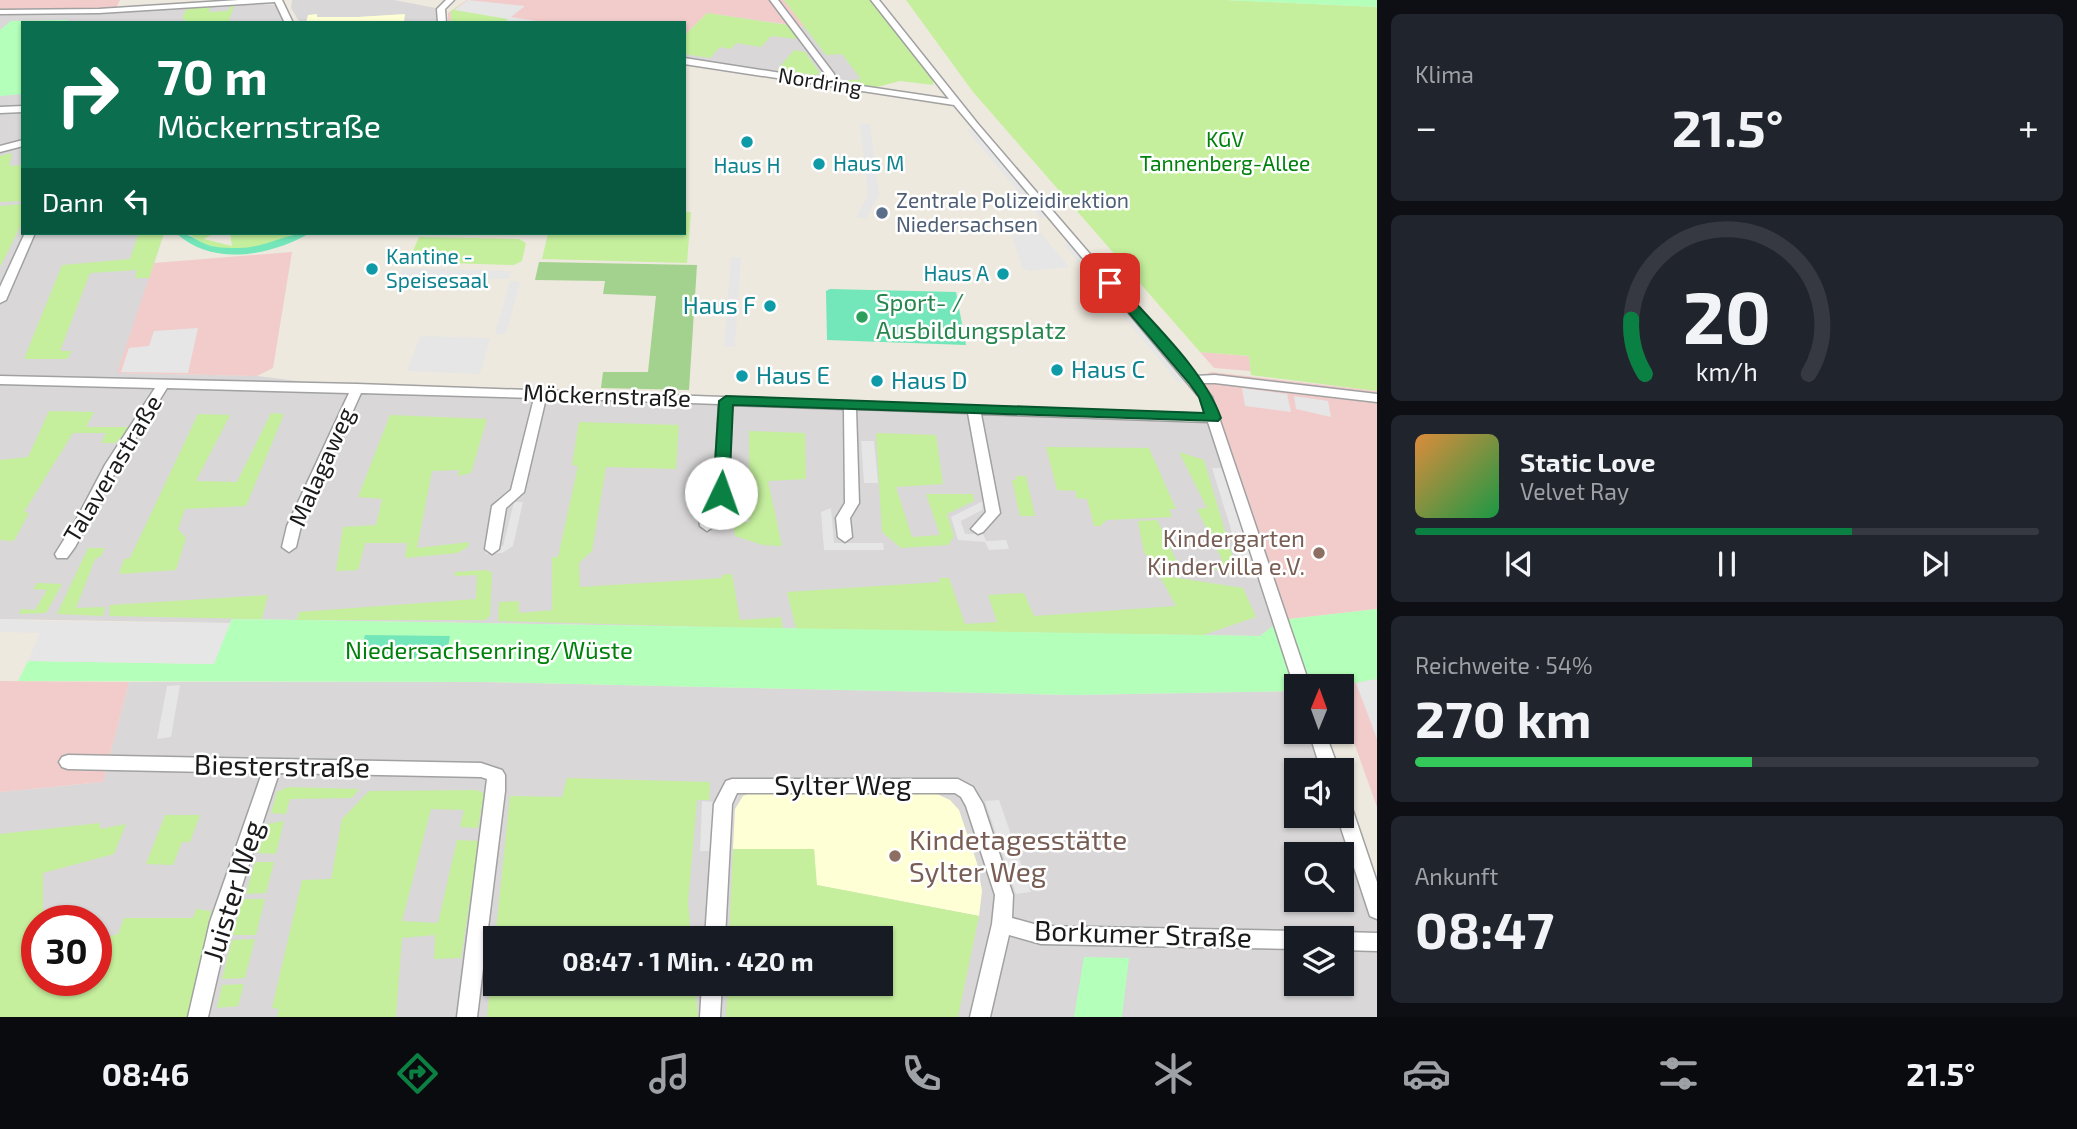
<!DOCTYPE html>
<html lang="de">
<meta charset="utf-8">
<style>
:root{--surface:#171b24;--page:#20242c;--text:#f1f3f6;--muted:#9ea1a6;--line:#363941;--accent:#0b8043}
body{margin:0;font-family:"Exo 2",sans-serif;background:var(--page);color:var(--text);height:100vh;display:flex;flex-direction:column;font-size:26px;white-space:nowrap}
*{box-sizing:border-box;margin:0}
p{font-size:23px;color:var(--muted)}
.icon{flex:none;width:38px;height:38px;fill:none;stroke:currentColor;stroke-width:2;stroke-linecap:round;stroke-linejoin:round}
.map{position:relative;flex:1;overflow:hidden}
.sheet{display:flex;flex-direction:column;gap:14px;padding:14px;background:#0d0f14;width:700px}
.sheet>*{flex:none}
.banner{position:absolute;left:21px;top:21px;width:665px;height:214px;border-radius:0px;box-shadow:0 2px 5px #0004;background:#0b6e4f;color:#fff;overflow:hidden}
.needle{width:46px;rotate:1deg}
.fabs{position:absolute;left:1284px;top:674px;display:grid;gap:14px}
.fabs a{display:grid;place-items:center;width:70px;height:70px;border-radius:0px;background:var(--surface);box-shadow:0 2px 5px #0004;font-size:35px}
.speed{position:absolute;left:21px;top:905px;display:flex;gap:14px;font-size:35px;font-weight:700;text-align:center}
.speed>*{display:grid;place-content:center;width:91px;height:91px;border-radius:50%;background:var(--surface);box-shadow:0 2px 5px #0004;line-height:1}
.speed .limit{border:10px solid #d22;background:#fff;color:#111}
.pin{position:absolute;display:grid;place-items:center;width:60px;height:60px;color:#fff;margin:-30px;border-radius:14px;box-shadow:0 4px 10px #0006}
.me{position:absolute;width:77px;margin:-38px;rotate:3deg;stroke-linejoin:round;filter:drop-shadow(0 0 5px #0008)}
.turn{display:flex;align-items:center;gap:24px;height:147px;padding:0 21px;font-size:32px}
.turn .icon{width:91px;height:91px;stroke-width:2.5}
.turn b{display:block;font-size:49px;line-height:60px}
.then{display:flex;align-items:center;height:66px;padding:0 21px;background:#0003;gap:14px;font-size:26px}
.big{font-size:52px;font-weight:700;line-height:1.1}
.sheet .widget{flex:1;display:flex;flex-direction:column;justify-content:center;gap:10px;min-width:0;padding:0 24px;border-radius:10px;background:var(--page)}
.sheet .dial{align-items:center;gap:0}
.dial svg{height:182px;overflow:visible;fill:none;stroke:var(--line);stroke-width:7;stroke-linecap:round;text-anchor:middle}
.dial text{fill:var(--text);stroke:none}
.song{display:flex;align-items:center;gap:21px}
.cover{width:84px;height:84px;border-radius:10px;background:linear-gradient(135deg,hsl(30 70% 55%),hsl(140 70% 35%))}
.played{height:7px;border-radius:4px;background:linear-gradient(90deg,var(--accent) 70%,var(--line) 70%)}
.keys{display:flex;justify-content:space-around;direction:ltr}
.heat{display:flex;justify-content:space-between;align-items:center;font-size:38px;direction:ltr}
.charge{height:10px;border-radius:5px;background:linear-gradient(90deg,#34c759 54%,var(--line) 0)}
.trip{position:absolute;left:483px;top:926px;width:410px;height:70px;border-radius:0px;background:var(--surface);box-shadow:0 2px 5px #0004;font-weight:700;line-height:70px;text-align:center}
.tabs{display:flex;height:112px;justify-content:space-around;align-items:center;background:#090b0e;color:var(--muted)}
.tabs .icon{width:49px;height:49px}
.tabs .current{color:var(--accent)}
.tabs b{font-size:32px;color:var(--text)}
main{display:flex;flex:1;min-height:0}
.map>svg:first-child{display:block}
</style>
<main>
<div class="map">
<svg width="1377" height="1017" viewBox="0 0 1377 1017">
<rect width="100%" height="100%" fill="#eee9de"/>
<path fill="#d9d7d7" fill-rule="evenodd" d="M292,0H394L441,9L442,23H300L291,8Z
M784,0H866L930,80L823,82L684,58V36L707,13L803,27Z
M260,4L277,5L289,23H23V233H164L118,373L257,376L357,388L1213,418L1281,620L1260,636L232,619L230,623L0,619V13L90,12Z
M129,682H484L1073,695L1297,691V732H1317L1330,770H1297V816H1342L1377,910V1017H0V792L103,782ZM1297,854H1342V900H1297ZM37,920H96V980H37ZM495,938H880V984H495ZM1297,938H1342V984H1297Z"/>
<path fill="#f1cccb" d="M0,0H120L116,8L74,10L0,9Z
M467,0H784L805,27L707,13L684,36V23H448V13Z
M292,252L273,368L257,376L117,373L154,263Z
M1200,352L1249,356L1251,371L1214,368Z
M1211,372L1377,391V609L1281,620L1194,380Z
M1377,679V807L1342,709V686H1338Z
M0,681L129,682L103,782L0,792Z"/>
<path fill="#ffffd6" d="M317,14V17H357L405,14L404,22L306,23L308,15Z
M755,791L937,794L950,800L959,810L977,863L982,891L979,916L816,885L814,849H733L735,809L743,796Z"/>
<path fill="#c5ef9d" d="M784,0H871L933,80V85L900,81L873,88L847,83L845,81L861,79L842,54L826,55Z
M906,0H1226L1377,7V391L1251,375L1249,356L1200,352L973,92Z
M462,3L455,9L509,19L504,23H451V11Z
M230,6H234L228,23H184L185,19L182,18L187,8L211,7L208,12L228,11Z
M707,13L788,25L797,39L771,36L761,47L736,43L731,49L720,47L710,58L684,54V36Z
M794,50L805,52L820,73L815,75L777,70Z
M12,153L9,166L23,165V201L0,202V156Z
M23,204V221L0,267V206Z
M684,212H691L687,263L542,259L548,233H684Z
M139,233H164L149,278H135L137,270L90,273L60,351H72L67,359H24L62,265L130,259Z
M189,233H214L204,239L232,246L230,233H295C269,250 212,259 189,233Z
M419,237L519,239L526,243L522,261L514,265L417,262L410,258Z
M49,411L94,412L86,427H131L115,443H101L106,433H73L24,512L29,513L14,541L0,540V460L28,457Z
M271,413L284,414L246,506L185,509L178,529L186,538L176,570L119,574L124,559L130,558L198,414L230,415L196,481L237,482Z
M390,415L487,419L471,473L458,476L459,470L432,471L417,548L469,542L468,547L457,553L405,558L407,543H365L358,570L336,571L343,527L376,525L382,499L358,497Z
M579,422L679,425L676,469L606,467L592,551L579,563L580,587L722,578V575L732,574L740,620L781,617L783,629L498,621L499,602L519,601V613L552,610V557H558L578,466L572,465Z
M749,431L805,433L806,479L768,481L782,546L763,545L735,536L733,522H749Z
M876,433L936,435L943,484L896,487L912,537L940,535L926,494H973L974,501L947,514L954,536L948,545L901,548L882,532Z
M1046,447L1149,448L1176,509H1169L1172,517L1107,520L1100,526H1094L1087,499L1076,498V491L1057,490Z
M1179,452L1204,460L1238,575L1194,565L1223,562L1197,509L1207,508Z
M1016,476H1026L1035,516H1020L1012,480H1016Z
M1157,520L1181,570L1160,564L1144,553L1138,521Z
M88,548H105L100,557L95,559L76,608L105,607L103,616L57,614Z
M487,570L492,573L490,616L485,620H297L299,612L476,599L477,575L455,576V572Z
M1159,575L1243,588L1256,617L1203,635L796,629L787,592L940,582L939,578H949L965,624L997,622L988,595L1024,593L1034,616L1176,606Z
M37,583L62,584L46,613L19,614L21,609L35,610L47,590L33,589Z
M268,595L262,619L109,616L110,605Z
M567,778L710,782L709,800H697L688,902L691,938H495V984H695L698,1017H487L510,796L562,797Z
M288,787L359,789L352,798L290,799L286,814L271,813L277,792Z
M476,790L484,793L478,828L460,827L464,810L431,809L402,921L438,923L457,840L479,841L461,958L434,959L435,935L402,938L396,1017H277L279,1009L272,1008L302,880L331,879L342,819L369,791Z
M165,815H200L190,842H182L173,865L146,864Z
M284,821L276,854L258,853L267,824Z
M100,823V829L126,824L114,854L43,873V920H37V980H96V940L118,934L124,918H193L196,909L211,911L189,1017H0V834Z
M733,849H814L817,885L979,916L958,1017H726L728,984H880V938H729Z
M255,862H274L266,893L246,894Z
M243,899H265L256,935H232Z
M255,939L245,978L222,979L232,940Z
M244,984L238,1006L217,1008L222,985Z"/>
<path fill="#a2d28e" d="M539,262L697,265L689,390L601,388L603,372H648L656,296L603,294L605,281L535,280Z"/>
<path fill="#b4ffba" d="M1226,0H1377V7Z
M68,20L66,23H23V94L0,96V30L11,21Z
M1377,609V679L1338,686H1297V691L1073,695L484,682L18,681L28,661L213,664L232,619L1260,636L1281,620Z
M1084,957L1129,958L1122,1017H1074Z"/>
<path fill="#73e6ba" d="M176,233C191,233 197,242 211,246C220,248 230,248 239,248C265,248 286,233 310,233C270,256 212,267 176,233Z
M830,289L956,292L966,345L827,340L826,291Z
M365,635L450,636L446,658L359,657Z"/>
<path fill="#e6e6e6" d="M468,0L525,6L511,17L544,22L504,23L508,19L454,10Z
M860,123L870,124L879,195L866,219L856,217L868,196Z
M966,129H973L1048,217L1040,218Z
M1041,233L1069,267L1030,271L1022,268L1012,235Z
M1071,244L1188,382L1179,383L1064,245Z
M731,257L741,258L735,347H724Z
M402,268L511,271L509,279L399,276Z
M510,281L520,282L506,334H495Z
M198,328L188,373L121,372L129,348L149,346L154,331Z
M420,336L490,338L480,374L407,371Z
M1242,388L1287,394L1291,412L1245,406Z
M1294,396L1328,401L1331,417L1296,409Z
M861,441H874L878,483H864Z
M1212,468H1224L1259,579L1246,578Z
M734,469H749V522H733Z
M983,501L982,510L961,521L965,534H983L986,541L1006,540L1009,549L989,550L985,542L958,540L951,517Z
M514,502H523L513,546L502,553L486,554V549L503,546Z
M831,508L834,543H883L884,550H824L821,512Z
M0,619L42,621L230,623L214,664L28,661L40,633L0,632Z
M1377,679V739L1356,683Z
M180,685L171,737L157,739L167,686Z
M999,800L1031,892L1016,894L985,801Z
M702,801L716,802L715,851H700Z"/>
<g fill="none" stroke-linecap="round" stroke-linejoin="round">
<defs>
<path id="street" d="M239,0H282L293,23H285L275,2L99,13L0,14V10L99,9Z
M446,0H454L445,9L446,23H438L437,9Z
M770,0H778L834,74L835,82L949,99L871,0H879L978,124L1195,376L1215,375L1377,394V402L1215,383H1201L1212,397L1310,686H1297V691L1294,686L1208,422L981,414L1000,513L983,532L978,534L971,529L986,512L968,413L856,409L859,503L850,518L852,537L845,542L838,537L836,518L845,503L844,409L732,405L728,493L712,509L714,526L707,531L700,526L698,508L714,492L719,404L546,398L524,492L506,508L499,549L492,554L485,549L492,506L511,490L534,398L361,393L301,526L296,547L289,552L282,547L287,526L349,393L167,388L119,465L75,547L67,558H57L55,554L75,522L105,465L155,388L0,384V376L357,384L1205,414L1200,398L954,105L684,64V58L826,80L827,76Z
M23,106V112L0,113V107Z
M23,140V146L0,152V146Z
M25,233H35L6,300L0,303V287Z
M1309,732H1325L1339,770H1321Z
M68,755L481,763L502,770L505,775V791L477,1017H457L487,779L481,777L279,773L230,922L208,1017H188L210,922L262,773L68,769L62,767L59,762L62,757Z
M732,779H958L973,787L983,804L1013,895L1012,918L1041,926L1297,931L1304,934L1306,938H1297V949L1041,944L1009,935L990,1017H970L992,924L995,895L966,806L961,797L955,793H737L732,804L725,938H705L714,804L726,781Z
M1342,798L1348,800L1351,805L1377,882V919L1370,916L1368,910L1337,816H1342Z
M1342,932L1377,933V951L1342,950V938H1334L1335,935Z
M702,984H722L720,1017H700Z"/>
</defs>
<use href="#street" stroke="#a1a1a1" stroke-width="3"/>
<use href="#street" fill="#fff" fill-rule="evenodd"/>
</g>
<path fill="#0b8043" stroke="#07532c" stroke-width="2" d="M1106,280H1115C1150,321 1203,368 1221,418L1218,421L733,405L729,493L721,498L713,493L719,401L726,396L1204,413L1199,397L1189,383L1106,286Z"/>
<g fill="#0f9aa8" stroke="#fff" stroke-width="2.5">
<circle cx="747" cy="142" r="7"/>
<circle cx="819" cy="164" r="7"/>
<circle cx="372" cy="269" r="7"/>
<circle cx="1003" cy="274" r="7"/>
<circle cx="770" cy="306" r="7"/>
<circle cx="1057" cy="370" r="7"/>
<circle cx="742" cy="376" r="7"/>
<circle cx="877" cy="381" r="7"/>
</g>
<circle fill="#5c6f8a" stroke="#fff" stroke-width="2.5" cx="882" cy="213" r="7"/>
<circle fill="#2e9e5b" stroke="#fff" stroke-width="2.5" cx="862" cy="317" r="7"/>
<g fill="#8d6e63" stroke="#fff" stroke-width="2.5">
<circle cx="1319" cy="553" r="7"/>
<circle cx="895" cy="856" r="7"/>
</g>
<g text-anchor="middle" stroke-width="5" stroke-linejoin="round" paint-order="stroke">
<g font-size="21" fill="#1a1a1a" stroke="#fff">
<text transform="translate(820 82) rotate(9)" y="7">Nordring</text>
</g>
<g font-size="21" fill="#00810c" stroke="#fff">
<text x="1225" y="147">KGV<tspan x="1225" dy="24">Tannenberg-Allee</tspan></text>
</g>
<g font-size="21" fill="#0d838f" stroke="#fff" text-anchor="start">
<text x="833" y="171">Haus M</text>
<text x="747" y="173" text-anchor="middle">Haus H</text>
<text x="386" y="264">Kantine -<tspan x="386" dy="24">Speisesaal</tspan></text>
<text x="989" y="281" text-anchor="end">Haus A</text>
</g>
<g font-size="21" fill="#4e5e75" stroke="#fff" text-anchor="start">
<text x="896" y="208">Zentrale Polizeidirektion<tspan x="896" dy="24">Niedersachsen</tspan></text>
</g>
<g font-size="24" fill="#27864d" stroke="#fff" text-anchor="start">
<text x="876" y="311">Sport- /<tspan x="876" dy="28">Ausbildungsplatz</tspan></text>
</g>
<g font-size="24" fill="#0d838f" stroke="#fff" text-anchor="start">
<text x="756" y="314" text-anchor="end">Haus F</text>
<text x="1071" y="378">Haus C</text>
<text x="756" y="384">Haus E</text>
<text x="891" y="389">Haus D</text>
</g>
<g font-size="24" fill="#1a1a1a" stroke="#fff">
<text transform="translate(607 396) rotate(2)" y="8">Möckernstraße</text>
<text transform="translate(322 467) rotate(-66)" y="8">Malagaweg</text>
<text transform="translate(113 469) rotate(-59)" y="8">Talaverastraße</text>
</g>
<g font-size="24" fill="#785e54" stroke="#fff" text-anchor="end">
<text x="1305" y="547">Kindergarten<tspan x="1305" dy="28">Kindervilla e.V.</tspan></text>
</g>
<g font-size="24" fill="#00810c" stroke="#fff">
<text x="489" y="659">Niedersachsenring/Wüste</text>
</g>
<g font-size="28" fill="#1a1a1a" stroke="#fff">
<text transform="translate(282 766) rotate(1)" y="10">Biesterstraße</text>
<text x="843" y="795">Sylter Weg</text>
<text transform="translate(233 891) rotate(-73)" y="10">Juister Weg</text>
<text transform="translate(1143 934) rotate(2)" y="10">Borkumer Straße</text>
</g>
<g font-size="28" fill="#785e54" stroke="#fff" text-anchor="start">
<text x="909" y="850">Kindetagesstätte<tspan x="909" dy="32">Sylter Weg</tspan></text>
</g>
</g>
</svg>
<div class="fabs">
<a><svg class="needle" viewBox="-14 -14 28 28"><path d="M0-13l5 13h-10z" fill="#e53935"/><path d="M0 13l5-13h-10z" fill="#9ea1a6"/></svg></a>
<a><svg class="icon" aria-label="sound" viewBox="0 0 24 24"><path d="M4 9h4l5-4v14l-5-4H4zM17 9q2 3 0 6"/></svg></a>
<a><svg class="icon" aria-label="search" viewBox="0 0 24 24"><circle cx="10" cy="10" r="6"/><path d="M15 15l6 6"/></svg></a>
<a><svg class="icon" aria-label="layers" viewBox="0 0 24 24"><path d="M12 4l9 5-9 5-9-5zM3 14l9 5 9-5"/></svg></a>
</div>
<div class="speed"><div class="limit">30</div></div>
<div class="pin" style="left:1110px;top:283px;background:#d93025"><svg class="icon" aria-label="arrive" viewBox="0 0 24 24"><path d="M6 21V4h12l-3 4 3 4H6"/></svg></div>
<svg class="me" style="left:721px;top:493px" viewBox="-20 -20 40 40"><circle r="19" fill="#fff"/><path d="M0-13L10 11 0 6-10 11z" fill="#0b8043"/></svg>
<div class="trip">08:47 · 1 Min. · 420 m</div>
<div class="banner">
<div class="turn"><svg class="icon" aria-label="right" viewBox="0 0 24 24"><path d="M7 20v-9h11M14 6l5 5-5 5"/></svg><div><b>70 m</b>Möckernstraße</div></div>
<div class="then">Dann<svg class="icon" aria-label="left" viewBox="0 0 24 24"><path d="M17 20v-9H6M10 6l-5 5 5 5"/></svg></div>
</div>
</div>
<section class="sheet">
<div class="widget"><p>Klima</p>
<div class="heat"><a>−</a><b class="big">21.5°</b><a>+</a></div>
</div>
<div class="widget dial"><svg viewBox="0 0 100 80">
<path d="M14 69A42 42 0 1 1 86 69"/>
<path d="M14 69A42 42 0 0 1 8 45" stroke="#0b8043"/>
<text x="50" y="56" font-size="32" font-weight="700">20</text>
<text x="50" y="72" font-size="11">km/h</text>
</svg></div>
<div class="widget">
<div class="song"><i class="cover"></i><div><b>Static Love</b><p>Velvet Ray</p></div></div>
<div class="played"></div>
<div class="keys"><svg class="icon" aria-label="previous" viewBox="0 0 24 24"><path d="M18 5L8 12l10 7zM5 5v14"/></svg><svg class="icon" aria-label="pause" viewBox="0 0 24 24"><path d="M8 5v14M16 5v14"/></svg><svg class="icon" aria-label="next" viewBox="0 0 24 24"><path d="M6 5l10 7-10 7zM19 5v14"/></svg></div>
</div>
<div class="widget"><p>Reichweite · 54%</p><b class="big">270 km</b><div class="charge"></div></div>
<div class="widget"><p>Ankunft</p><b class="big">08:47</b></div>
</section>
</main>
<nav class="tabs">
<b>08:46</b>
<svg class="icon current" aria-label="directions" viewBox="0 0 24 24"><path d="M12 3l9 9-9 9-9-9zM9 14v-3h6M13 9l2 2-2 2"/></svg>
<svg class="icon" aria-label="music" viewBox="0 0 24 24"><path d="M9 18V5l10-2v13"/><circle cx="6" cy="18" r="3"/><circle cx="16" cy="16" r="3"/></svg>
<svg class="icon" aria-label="phone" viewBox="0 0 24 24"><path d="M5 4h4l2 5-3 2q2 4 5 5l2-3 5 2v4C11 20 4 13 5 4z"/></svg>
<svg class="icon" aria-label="climate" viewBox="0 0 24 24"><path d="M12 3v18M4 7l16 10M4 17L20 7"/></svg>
<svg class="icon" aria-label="car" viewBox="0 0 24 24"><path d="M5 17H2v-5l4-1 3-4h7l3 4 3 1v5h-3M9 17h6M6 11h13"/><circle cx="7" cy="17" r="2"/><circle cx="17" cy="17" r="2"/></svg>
<svg class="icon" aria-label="filters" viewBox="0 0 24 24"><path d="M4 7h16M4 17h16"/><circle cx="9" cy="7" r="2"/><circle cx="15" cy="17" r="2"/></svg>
<b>21.5°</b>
</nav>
